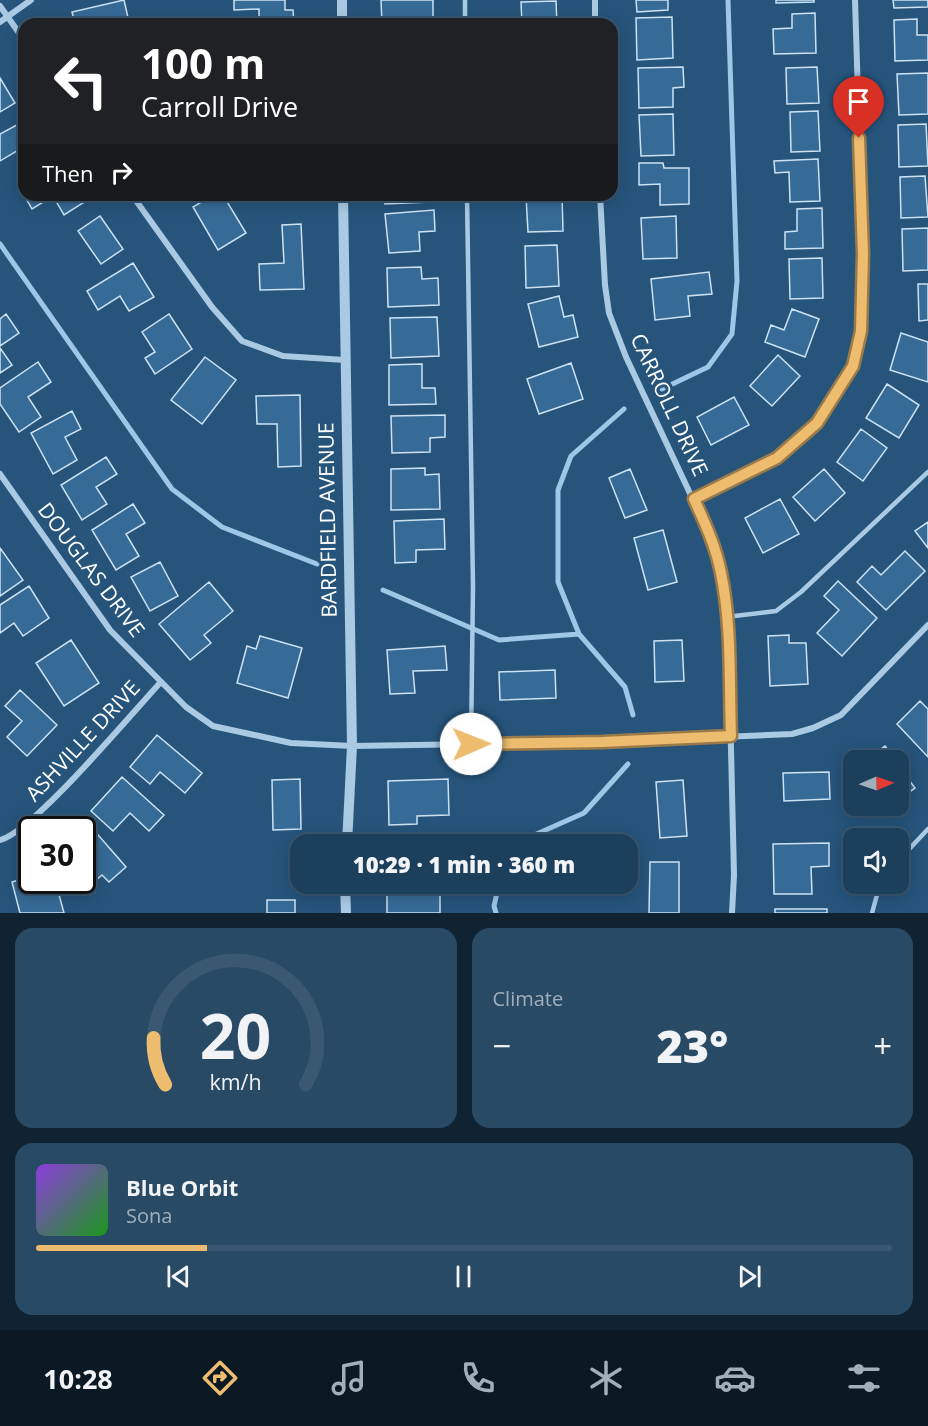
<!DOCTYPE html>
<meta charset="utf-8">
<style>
:root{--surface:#1c3f5c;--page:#294a65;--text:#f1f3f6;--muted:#a0afbb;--line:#3a5872;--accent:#edbc6f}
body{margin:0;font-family:"Open Sans",sans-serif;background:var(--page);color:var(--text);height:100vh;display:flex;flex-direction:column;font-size:22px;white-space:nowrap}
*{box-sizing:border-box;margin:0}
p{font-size:20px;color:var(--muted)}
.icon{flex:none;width:33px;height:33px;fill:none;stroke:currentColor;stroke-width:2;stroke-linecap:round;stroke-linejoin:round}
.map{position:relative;height:913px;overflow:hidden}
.sheet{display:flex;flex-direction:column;gap:15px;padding:15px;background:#0f2333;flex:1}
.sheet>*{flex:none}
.banner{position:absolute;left:18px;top:18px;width:600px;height:183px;border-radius:18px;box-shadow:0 3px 15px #0003,0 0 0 2px var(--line);background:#202124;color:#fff;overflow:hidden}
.needle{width:39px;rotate:88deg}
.tools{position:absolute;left:843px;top:750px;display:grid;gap:12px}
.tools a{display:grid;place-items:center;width:66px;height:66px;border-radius:12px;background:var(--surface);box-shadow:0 3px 15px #0003,0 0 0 2px var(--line);font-size:30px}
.speed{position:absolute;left:18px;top:816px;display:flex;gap:12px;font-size:30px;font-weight:700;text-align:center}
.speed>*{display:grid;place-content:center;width:78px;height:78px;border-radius:50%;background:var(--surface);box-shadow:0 3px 15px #0003,0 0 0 2px var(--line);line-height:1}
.speed .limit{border:3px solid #111;border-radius:9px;background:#fff;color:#111}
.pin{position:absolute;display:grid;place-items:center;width:51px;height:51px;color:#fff;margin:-62px -26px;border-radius:50% 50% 50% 0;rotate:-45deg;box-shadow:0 0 6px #0007}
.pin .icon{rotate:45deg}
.me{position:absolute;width:66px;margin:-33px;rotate:89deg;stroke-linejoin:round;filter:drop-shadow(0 0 4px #0008)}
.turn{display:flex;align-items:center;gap:21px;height:126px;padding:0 24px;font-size:27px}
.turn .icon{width:78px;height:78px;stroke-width:2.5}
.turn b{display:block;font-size:42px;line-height:51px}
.then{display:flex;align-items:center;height:57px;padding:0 24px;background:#0003;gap:12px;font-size:22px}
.big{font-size:45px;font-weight:800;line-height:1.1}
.sheet .tile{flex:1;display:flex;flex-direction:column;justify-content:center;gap:9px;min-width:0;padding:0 21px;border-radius:18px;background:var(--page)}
.sheet .dial{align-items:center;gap:0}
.dial svg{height:156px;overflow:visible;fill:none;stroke:var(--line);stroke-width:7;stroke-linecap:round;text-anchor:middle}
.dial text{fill:var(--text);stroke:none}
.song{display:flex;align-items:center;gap:18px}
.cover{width:72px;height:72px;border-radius:9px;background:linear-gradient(135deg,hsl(270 70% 55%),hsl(120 70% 35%))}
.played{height:6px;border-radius:3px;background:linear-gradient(90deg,var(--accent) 20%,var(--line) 20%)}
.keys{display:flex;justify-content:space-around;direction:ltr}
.heat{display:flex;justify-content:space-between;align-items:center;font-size:33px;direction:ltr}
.sheet .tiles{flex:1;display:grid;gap:15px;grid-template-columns:1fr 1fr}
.tile:last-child{grid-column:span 2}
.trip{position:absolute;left:290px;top:834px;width:348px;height:60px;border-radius:18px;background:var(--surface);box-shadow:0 3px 15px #0003,0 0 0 2px var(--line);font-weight:800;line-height:60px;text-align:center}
.tab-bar{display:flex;height:96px;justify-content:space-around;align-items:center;background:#0b1925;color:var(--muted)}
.tab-bar .icon{width:42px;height:42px}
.tab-bar .on{color:var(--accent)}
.tab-bar b{font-size:27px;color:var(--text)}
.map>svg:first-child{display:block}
</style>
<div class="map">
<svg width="928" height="913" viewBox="0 0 928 913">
<rect width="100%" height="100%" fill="#26547b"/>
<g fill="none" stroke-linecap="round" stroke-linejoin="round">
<path stroke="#9ec6e5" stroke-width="5" d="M0,244L172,489L222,527L317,564
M662,389L708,367L732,334L737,281L728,0
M624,409L571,456L558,490V582L579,634L625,687L633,715
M383,590L499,640L579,634
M514,844L584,813L628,764
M496,913L494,906L499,884"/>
</g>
<path fill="#366b97" stroke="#cce2f3" stroke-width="1.5" d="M124,0L129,22L75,24L72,12Z
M234,0H285V10H293L294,24H259V9L234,10Z
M381,0H433V21H420V24H382Z
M636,0H668V10L637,12Z
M776,0H814V2L776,3Z
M893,0H928V7L894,8Z
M556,1L557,24H522L521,2Z
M815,13L816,53L774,54L773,29L792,28V14Z
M672,17L673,58L637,60L636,18Z
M917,19V35H928V60L895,61L894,20Z
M683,67L684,87L673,88V107L639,108L638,68Z
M817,67L819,103L787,104L786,68Z
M928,73V114L899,115L897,74Z
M0,78L15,103L0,112Z
M818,111L820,151L791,152L790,112Z
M673,114L674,155L641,156L639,115Z
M24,121V156L20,149L0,161V134Z
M926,124L928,166L899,167L898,125Z
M818,159L820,201L790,202L789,172L775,173L774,161Z
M639,163H663L664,168H689V204L660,205V184L639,185Z
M925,176L928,217L901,218L900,177Z
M24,188V195H82L86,201L64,215L53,196L32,209L21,190Z
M213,195H223L246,233L218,250L193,207Z
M385,195H431V202L385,204Z
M562,195L563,231L528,232L526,196Z
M822,208L823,248L785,249V232L797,231V209Z
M434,210L435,231L419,232L420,251L389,253L385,214Z
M100,216L123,249L101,264L78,231Z
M676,216L677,258L643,259L641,218Z
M301,224L304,289L260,290L259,264L284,263L282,225Z
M928,228V270L903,271L902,229Z
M557,245L559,286L526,288L525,246Z
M822,258L823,298L790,299L789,259Z
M133,263L154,297L129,311L120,296L98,310L87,291Z
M421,267L422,279L438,278L439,305L388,307L387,268Z
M709,272L712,294L688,296L690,316L655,320L651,279Z
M918,284H928V320L919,321Z
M559,296L564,317L573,315L578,337L539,347L528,304Z
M792,309L819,319L805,357L765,342L771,325L784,330Z
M6,314L19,333L0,346V319Z
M169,314L192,349L155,374L145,358L155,352L142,332Z
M437,317L439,356L391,358L390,318Z
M901,333L928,342V382L890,370Z
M0,348L12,365L0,373Z
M778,355L800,376L772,406L750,386Z
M205,357L236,380L202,424L171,400Z
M38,362L51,382L28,397L41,417L19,432L0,404V388Z
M571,363L583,399L539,414L527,379Z
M422,364V388H435L436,404L389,405V365Z
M887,384L919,405L899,438L866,418Z
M300,395L301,466L278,467L277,424H257L256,396Z
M734,397L749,425L711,445L697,417Z
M72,411L81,429L65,437L77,460L53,474L31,433Z
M445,415V437L430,438V452L392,453L391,416Z
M861,429L887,448L863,481L837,462Z
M106,457L117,474L96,487L107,504L82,520L61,485Z
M425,468V475L439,474L440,509L391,510V469Z
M630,469L647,510L625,518L609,478Z
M824,469L845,493L815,521L793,497Z
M780,499L799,534L763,553L745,518Z
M133,504L145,523L126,534L139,556L116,570L92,530Z
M444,519L445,549L416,550V562L395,563L394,521Z
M928,522V548L915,531Z
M663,530L677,582L648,590L634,538Z
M0,548L23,580L0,596Z
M905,551L925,571L886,610L857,582L872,566L881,575Z
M160,562L178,596L150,611L131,577Z
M838,581L877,618L842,656L817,633L839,610L824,596Z
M209,582L233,611L204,635L211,643L190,660L159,624Z
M29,586L49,618L23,636L14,623L0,633V605Z
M789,635V643H806L808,684L770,686L768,636Z
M260,636L302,648L288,698L237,683L247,646L256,649Z
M71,640L99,683L64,706L36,663Z
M682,640L684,681L655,682L654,641Z
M445,646L447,670L413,671L415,693L390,694L387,650Z
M555,670L556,698L500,700L499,672Z
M20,690L57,725L27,756L7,737L22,721L5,706Z
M920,701L928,709V757L897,724Z
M157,735L202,773L185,793L160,772L150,784L130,767Z
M885,746L895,760H866Z
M898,765L915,788L898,800Z
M829,772L830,799L784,801L783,773Z
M122,777L164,815L149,831L130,813L113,831L91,811Z
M300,779L301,829L273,830L272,780Z
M448,779L449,815L417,816V824L389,825L388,781Z
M683,780L687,836L660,838L656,782Z
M85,820L126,867L109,882L102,875L93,883L82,871V830H75Z
M385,836H439V844H385Z
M829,843V866L811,867L812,894H774L773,844Z
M650,862H679V913H649Z
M32,876V880H55L64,913H20L12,882Z
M440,893V913H387V894Z
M267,900H295V913H267Z
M775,909H827V913H775Z"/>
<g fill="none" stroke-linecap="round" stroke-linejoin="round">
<path stroke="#aacae4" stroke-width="4.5" d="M465,0V24
M467,195L473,586L471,744
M726,617L776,611L801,592L928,472
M898,861L928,829
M872,913L880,884"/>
<path stroke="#aacae4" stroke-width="6" d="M595,0V24
M0,6L24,40
M0,22L31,0
M132,195L212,307L242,341L283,356L345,360
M600,195L605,285L609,313L626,357L710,536L721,573L729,665L734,875L732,913
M0,474L110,630L186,707L213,726L291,743L352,746L602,742L792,734L813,728L841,715L928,625
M694,499L777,458L817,423L853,366L861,331L863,254L855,0
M0,840C31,834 133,712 160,683"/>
<path stroke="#aacae4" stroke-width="10" d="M342,0V24
M343,195L352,746L347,844
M345,884L346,913"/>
</g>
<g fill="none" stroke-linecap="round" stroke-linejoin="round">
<defs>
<path id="route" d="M471,744L602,742L731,736C729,682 732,626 721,573C716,547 705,523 694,499L777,458L817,423L853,366L861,331L863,254L859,138"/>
</defs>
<use href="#route" stroke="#9a7a48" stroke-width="15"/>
<use href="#route" stroke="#edbc6f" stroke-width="10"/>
</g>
<g text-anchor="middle" stroke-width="6" stroke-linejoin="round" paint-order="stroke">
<g font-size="21" fill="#fff" stroke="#26547b">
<text transform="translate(669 405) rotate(65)" y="7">CARROLL DRIVE</text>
<text transform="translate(328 520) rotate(-91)" y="7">BARDFIELD AVENUE</text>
<text transform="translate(91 570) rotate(53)" y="7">DOUGLAS DRIVE</text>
<text transform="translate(83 741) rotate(-47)" y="7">ASHVILLE DRIVE</text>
</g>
</g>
</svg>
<div class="tools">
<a><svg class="needle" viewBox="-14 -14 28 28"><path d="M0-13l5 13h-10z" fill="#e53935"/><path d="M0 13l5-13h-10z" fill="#a0afbb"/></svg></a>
<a><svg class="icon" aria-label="sound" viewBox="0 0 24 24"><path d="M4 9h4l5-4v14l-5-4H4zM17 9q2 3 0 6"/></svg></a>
</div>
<div class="speed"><div class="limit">30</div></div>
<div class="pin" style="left:859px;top:138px;background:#d93025"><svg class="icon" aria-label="arrive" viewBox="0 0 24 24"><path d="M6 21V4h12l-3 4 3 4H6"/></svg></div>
<svg class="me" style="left:471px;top:744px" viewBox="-20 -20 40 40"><circle r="19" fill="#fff"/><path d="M0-13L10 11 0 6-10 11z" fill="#edbc6f"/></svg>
<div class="trip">10:29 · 1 min · 360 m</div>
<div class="banner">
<div class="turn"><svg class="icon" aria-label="left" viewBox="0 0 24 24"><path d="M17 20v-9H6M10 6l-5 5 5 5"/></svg><div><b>100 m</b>Carroll Drive</div></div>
<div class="then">Then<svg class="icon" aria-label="right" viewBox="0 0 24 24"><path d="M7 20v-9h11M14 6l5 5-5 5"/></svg></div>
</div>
</div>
<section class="sheet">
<div class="tiles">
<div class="tile dial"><svg viewBox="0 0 100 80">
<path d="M14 69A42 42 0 1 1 86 69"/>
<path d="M14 69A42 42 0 0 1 8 45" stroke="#edbc6f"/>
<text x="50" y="56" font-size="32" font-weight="700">20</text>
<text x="50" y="72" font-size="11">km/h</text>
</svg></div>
<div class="tile"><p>Climate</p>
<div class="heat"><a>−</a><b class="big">23°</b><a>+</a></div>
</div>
<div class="tile">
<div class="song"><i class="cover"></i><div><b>Blue Orbit</b><p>Sona</p></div></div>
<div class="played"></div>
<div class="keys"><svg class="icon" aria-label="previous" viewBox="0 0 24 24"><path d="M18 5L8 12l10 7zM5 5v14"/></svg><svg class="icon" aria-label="pause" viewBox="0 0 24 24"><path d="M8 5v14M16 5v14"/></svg><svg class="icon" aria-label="next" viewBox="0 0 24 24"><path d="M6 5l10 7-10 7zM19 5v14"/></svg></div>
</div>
</div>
</section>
<nav class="tab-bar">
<b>10:28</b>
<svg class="icon on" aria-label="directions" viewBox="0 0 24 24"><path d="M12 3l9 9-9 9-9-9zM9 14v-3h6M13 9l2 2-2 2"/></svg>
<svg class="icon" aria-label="music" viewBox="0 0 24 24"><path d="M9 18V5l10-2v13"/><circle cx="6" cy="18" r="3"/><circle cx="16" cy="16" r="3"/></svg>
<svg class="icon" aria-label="phone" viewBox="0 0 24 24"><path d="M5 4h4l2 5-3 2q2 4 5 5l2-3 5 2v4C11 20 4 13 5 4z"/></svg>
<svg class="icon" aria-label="climate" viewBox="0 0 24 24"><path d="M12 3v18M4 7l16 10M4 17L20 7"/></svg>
<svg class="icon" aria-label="car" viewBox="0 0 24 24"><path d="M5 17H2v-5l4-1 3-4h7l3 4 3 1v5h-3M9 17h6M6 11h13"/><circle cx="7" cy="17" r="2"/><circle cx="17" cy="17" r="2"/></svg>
<svg class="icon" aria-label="filters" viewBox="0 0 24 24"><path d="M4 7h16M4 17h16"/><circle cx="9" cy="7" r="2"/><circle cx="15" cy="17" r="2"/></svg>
</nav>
